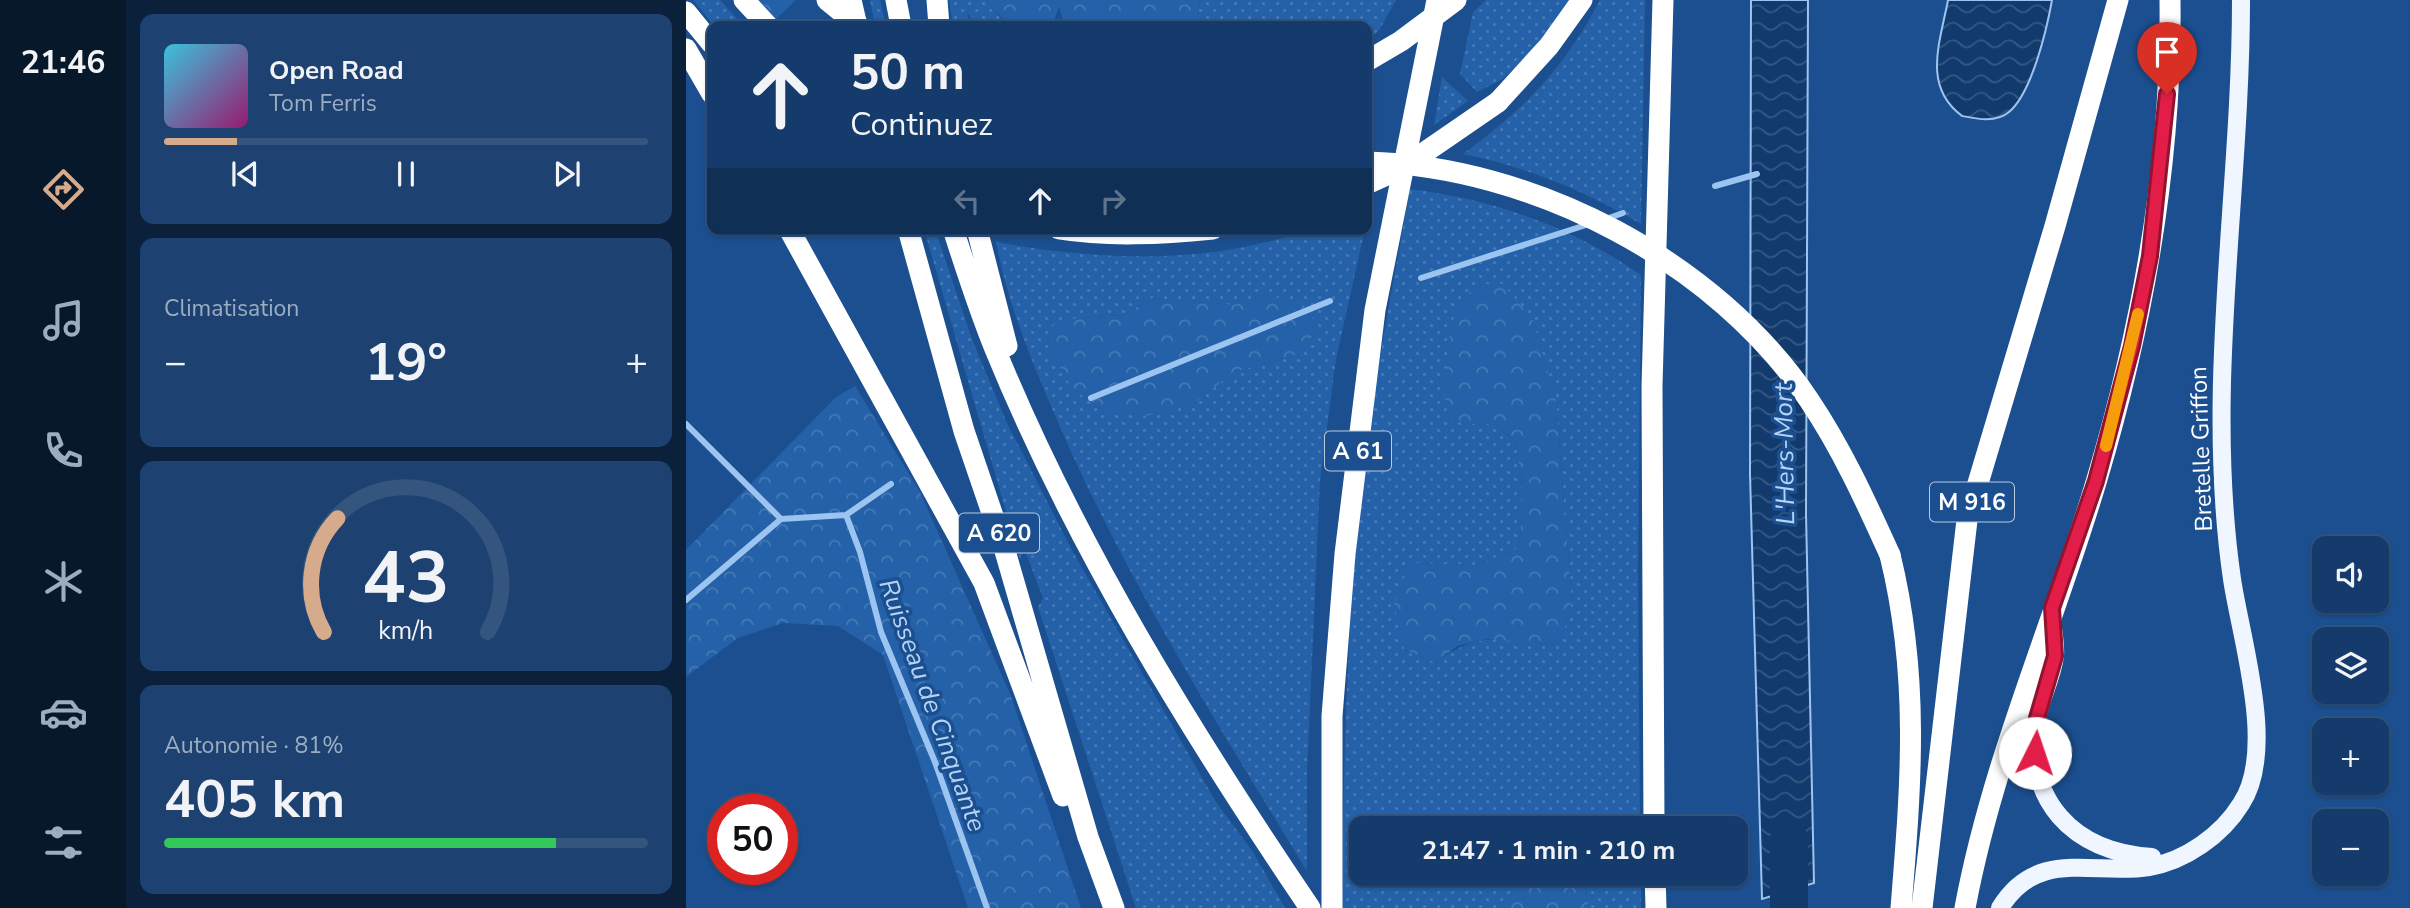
<!DOCTYPE html>
<html lang="fr">
<meta charset="utf-8">
<style>
:root{--surface:#143b6b;--page:#1d4271;--text:#f1f3f6;--muted:#9dadc1;--line:#33557e;--accent:#d6ab8b}
body{margin:0;font-family:"Nunito Sans",sans-serif;background:var(--page);color:var(--text);height:100vh;display:flex;flex-direction:column;font-size:26px;white-space:nowrap}
*{box-sizing:border-box;margin:0}
p{font-size:23px;color:var(--muted)}
.icon{flex:none;width:38px;height:38px;fill:none;stroke:currentColor;stroke-width:2;stroke-linecap:round;stroke-linejoin:round}
.map{position:relative;flex:1;overflow:hidden}
.side{display:flex;flex-direction:column;gap:14px;padding:14px;background:#0b203b;width:560px}
.side>*{flex:none}
.top-card{position:absolute;left:21px;top:21px;width:665px;height:214px;border-radius:14px;box-shadow:0 2px 5px #0004,0 0 0 2px var(--line);background:#143b6b;color:var(--text);overflow:hidden}
.tools{position:absolute;left:1626px;top:536px;display:grid;gap:14px}
.tools a{display:grid;place-items:center;width:77px;height:77px;border-radius:14px;background:var(--surface);box-shadow:0 2px 5px #0004,0 0 0 2px var(--line);font-size:35px}
.speed{position:absolute;left:21px;top:794px;display:flex;gap:14px;font-size:35px;font-weight:700;text-align:center}
.speed>*{display:grid;place-content:center;width:91px;height:91px;border-radius:50%;background:var(--surface);box-shadow:0 2px 5px #0004,0 0 0 2px var(--line);line-height:1}
.speed .limit{border:10px solid #d22;background:#fff;color:#111}
.pin{position:absolute;display:grid;place-items:center;width:60px;height:60px;color:#fff;margin:-72px -30px;border-radius:50% 50% 50% 0;rotate:-45deg;box-shadow:0 0 7px #0007}
.pin .icon{rotate:45deg}
.me{position:absolute;width:77px;margin:-38px;rotate:4deg;stroke-linejoin:round;filter:drop-shadow(0 0 5px #0008)}
.turn{display:flex;align-items:center;gap:24px;height:147px;padding:0 28px;font-size:32px}
.turn .icon{width:91px;height:91px;stroke-width:2.5}
.turn b{display:block;font-size:49px;line-height:60px}
.lanes{display:flex;align-items:center;height:66px;padding:0 28px;background:#0003;justify-content:center;gap:35px;direction:ltr}
.lanes .off{opacity:.35}
.big{font-size:52px;font-weight:700;line-height:1.1}
.side .card{flex:1;display:flex;flex-direction:column;justify-content:center;gap:10px;min-width:0;padding:0 24px;border-radius:14px;background:var(--page)}
.side .dial{align-items:center;gap:0}
.dial svg{height:182px;overflow:visible;fill:none;stroke:var(--line);stroke-width:7;stroke-linecap:round;text-anchor:middle}
.dial text{fill:var(--text);stroke:none}
.song{display:flex;align-items:center;gap:21px}
.cover{width:84px;height:84px;border-radius:10px;background:linear-gradient(135deg,hsl(190 70% 55%),hsl(320 70% 35%))}
.played{height:7px;border-radius:4px;background:linear-gradient(90deg,var(--accent) 15%,var(--line) 15%)}
.keys{display:flex;justify-content:space-around;direction:ltr}
.heat{display:flex;justify-content:space-between;align-items:center;font-size:38px;direction:ltr}
.charge{height:10px;border-radius:5px;background:linear-gradient(90deg,#34c759 81%,var(--line) 0)}
.trip{position:absolute;left:663px;top:816px;width:399px;height:70px;border-radius:14px;background:var(--surface);box-shadow:0 2px 5px #0004,0 0 0 2px var(--line);font-weight:700;line-height:70px;text-align:center}
main{display:flex;flex:1;min-height:0}
.tab-bar{display:flex;flex-direction:column;width:126px;justify-content:space-around;align-items:center;background:#08182b;color:var(--muted)}
.tab-bar .icon{width:49px;height:49px}
.tab-bar .active{color:var(--accent)}
.tab-bar b{font-size:32px;color:var(--text)}
.map>svg:first-child{display:block}
</style>
<main>
<nav class="tab-bar">
<b>21:46</b>
<svg class="icon active" aria-label="directions" viewBox="0 0 24 24"><path d="M12 3l9 9-9 9-9-9zM9 14v-3h6M13 9l2 2-2 2"/></svg>
<svg class="icon" aria-label="music" viewBox="0 0 24 24"><path d="M9 18V5l10-2v13"/><circle cx="6" cy="18" r="3"/><circle cx="16" cy="16" r="3"/></svg>
<svg class="icon" aria-label="phone" viewBox="0 0 24 24"><path d="M5 4h4l2 5-3 2q2 4 5 5l2-3 5 2v4C11 20 4 13 5 4z"/></svg>
<svg class="icon" aria-label="climate" viewBox="0 0 24 24"><path d="M12 3v18M4 7l16 10M4 17L20 7"/></svg>
<svg class="icon" aria-label="car" viewBox="0 0 24 24"><path d="M5 17H2v-5l4-1 3-4h7l3 4 3 1v5h-3M9 17h6M6 11h13"/><circle cx="7" cy="17" r="2"/><circle cx="17" cy="17" r="2"/></svg>
<svg class="icon" aria-label="filters" viewBox="0 0 24 24"><path d="M4 7h16M4 17h16"/><circle cx="9" cy="7" r="2"/><circle cx="15" cy="17" r="2"/></svg>
</nav>
<section class="side">
<div class="card">
<div class="song"><i class="cover"></i><div><b>Open Road</b><p>Tom Ferris</p></div></div>
<div class="played"></div>
<div class="keys"><svg class="icon" aria-label="previous" viewBox="0 0 24 24"><path d="M18 5L8 12l10 7zM5 5v14"/></svg><svg class="icon" aria-label="pause" viewBox="0 0 24 24"><path d="M8 5v14M16 5v14"/></svg><svg class="icon" aria-label="next" viewBox="0 0 24 24"><path d="M6 5l10 7-10 7zM19 5v14"/></svg></div>
</div>
<div class="card"><p>Climatisation</p>
<div class="heat"><a>−</a><b class="big">19°</b><a>+</a></div>
</div>
<div class="card dial"><svg viewBox="0 0 100 80">
<path d="M14 69A42 42 0 1 1 86 69"/>
<path d="M14 69A42 42 0 0 1 20 19" stroke="#d6ab8b"/>
<text x="50" y="56" font-size="32" font-weight="700">43</text>
<text x="50" y="72" font-size="11">km/h</text>
</svg></div>
<div class="card"><p>Autonomie · 81%</p><b class="big">405 km</b><div class="charge"></div></div>
</section>
<div class="map">
<svg width="1724" height="908" viewBox="0 0 1724 908">
<defs>
<pattern id="grass-dots" width="8" height="8" patternUnits="userSpaceOnUse" patternTransform="scale(1.75)"><rect width="8" height="8" fill="#2461a8"/><path d="M2 2h.1M6 6h.1" fill="none" stroke="#4579b5" stroke-width="1.8" stroke-linecap="round"/></pattern>
<pattern id="forest-crowns" width="20" height="18" patternUnits="userSpaceOnUse" patternTransform="scale(1.75)"><rect width="20" height="18" fill="#2461a8"/><path d="M2 6a3 3 0 1 1 6 0M12 15a3 3 0 1 1 6 0" fill="none" stroke="#4579b5"/></pattern>
<pattern id="water-waves" width="16" height="10" patternUnits="userSpaceOnUse" patternTransform="scale(1.75)"><rect width="16" height="10" fill="#123a6d"/><path d="M0 5q4-4 8 0t8 0" fill="none" stroke="#365883"/></pattern>
</defs>
<rect width="100%" height="100%" fill="#1b4f8f"/>
<path fill="url(#grass-dots)" fill-rule="evenodd" d="M7,0H34L58,26H28Z
M184,0H194L200,26H189Z
M263,0H300L319,23L330,26H291L281,12L284,26H267Z
M514,0H710L694,29L681,42V26H511Z
M800,0H883L848,49L817,79L791,92L774,74L787,12Z
M914,0H959L955,224C899,191 841,167 777,154C840,107 877,70 914,0Z
M756,77L782,101L748,125Z
M724,189C807,199 886,227 955,275L952,570L954,828H676V873H837L831,878L821,908H656C657,782 660,656 671,531C681,416 704,302 724,189ZM870,401L886,602L873,645C822,641 793,628 750,663L718,649L724,563L791,565L833,548L837,496L830,442L809,424H776Z
M238,229H249L286,339L320,421L387,552L530,802L567,852L599,908H450L352,607L357,598L338,548L334,560Z
M625,229H679L650,359L634,481L621,773V871C533,727 442,582 374,427C348,367 322,306 310,242C416,261 523,265 625,229ZM578,294L614,354L547,372L507,405L416,409L387,389L366,354L391,318L437,315L466,298L547,305Z
M897,873H955V908H903Z"/>
<path fill="url(#forest-crowns)" d="M73,0H108L109,1L90,19Z
M300,0H514L511,26H379L373,7L366,26C327,26 325,30 300,0Z
M789,284H817L847,320L870,401L886,602L873,645L801,639L771,646L750,663L718,649L708,603L724,563L791,565L833,548L837,496L830,442L809,424H776L761,414L757,383L766,321Z
M578,294L618,305L633,327L614,354L547,372L507,405L455,417L416,409L387,389L366,354L367,325L391,318L437,315L466,298L547,305Z
M169,386L234,492L325,696L395,908H282L197,655L152,626L97,623L52,638L0,677V550L150,397Z
M837,873H897L903,908H821L831,878Z"/>
<path fill="url(#water-waves)" stroke="#9cc4f0" stroke-width="2" d="M1065,0H1122L1120,514L1128,883L1076,899L1064,474Z
M1262,0H1366C1361,28 1346,93 1323,112C1310,123 1291,119 1276,116C1236,86 1254,43 1262,0Z"/>
<g fill="none" stroke-linecap="round" stroke-linejoin="round">
<path stroke="#9cc4f0" stroke-width="6" d="M1029,186L1071,174
M920,219L937,213
M735,278L903,224
M405,398L644,301
M0,424L95,519
M160,515L174,552L195,632L249,762L301,908
M0,600L95,519L160,515L205,484"/>
<path stroke="#123a6d" stroke-width="38" d="M1103,908V840"/>
<path stroke="#f0f6ff" stroke-width="18" d="M1366,619C1367,631 1370,645 1369,656C1366,678 1355,698 1351,718C1337,800 1387,852 1466,857
M1314,908C1351,847 1408,876 1463,867C1499,861 1536,835 1555,804C1591,750 1555,640 1546,579C1518,386 1555,193 1555,0"/>
<path stroke="#fff" stroke-width="21" d="M58,0L82,26
M165,0L171,26
M210,0L215,26
M251,0L253,26
M0,12L26,44
M0,49L26,94
M812,102L863,46L896,0
M103,229L298,583L377,796
M222,229L278,431L319,551L402,837L428,908
M267,229C280,269 293,310 309,349C390,547 505,732 624,908
M291,229L321,346
M373,229C423,237 476,234 527,229
M1204,555C1234,677 1225,785 1215,908
M968,828L966,386L977,0
M969,873L970,908
M646,908V716L659,554L689,310L751,0
M1236,908L1281,520L1369,226L1432,0
M1279,908C1307,758 1368,624 1411,479C1457,324 1486,162 1484,0"/>
<path stroke="#fff" stroke-width="21" d="M141,0L173,26
M681,61L715,41L770,0
M681,162C847,166 1030,261 1123,400C1156,449 1180,502 1204,555
M681,184L716,168L812,102"/>
</g>
<g fill="none" stroke-linecap="round" stroke-linejoin="round">
<defs>
<path id="route" d="M1349,753L1351,718L1369,656L1366,608L1410,481L1446,346L1464,256L1481,94"/>
</defs>
<use href="#route" stroke="#92132f" stroke-width="18"/>
<use href="#route" stroke="#e11d48" stroke-width="12"/>
<path stroke="#f59e0b" stroke-width="12" d="M1420,446L1452,314"/>
</g>
<g text-anchor="middle" stroke-width="7" stroke-linejoin="round" paint-order="stroke">
<g fill="#1b4f8f" stroke="#bbcadd" stroke-width="2">
<rect x="639" y="431.5" width="66" height="39" rx="5"/>
<rect x="1244" y="482.5" width="84" height="39" rx="5"/>
<rect x="273" y="513.5" width="80" height="39" rx="5"/>
</g>
<g font-size="23" font-weight="bold" fill="#fff">
<text x="672" y="459">A 61</text>
<text x="1286" y="510">M 916</text>
<text x="313" y="541">A 620</text>
</g>
<g font-size="24" fill="#fff" stroke="#1b4f8f">
<text transform="translate(1515 449) rotate(-92)" y="8">Bretelle Griffon</text>
</g>
<g font-size="26" font-style="italic" fill="#b5d3f5" stroke="#1b4f8f">
<text transform="translate(1098 454) rotate(-91)" y="9">L'Hers-Mort</text>
<text transform="translate(247 705) rotate(70)" y="9">Ruisseau de Cinquante</text>
</g>
</g>
</svg>
<div class="tools">
<a><svg class="icon" aria-label="sound" viewBox="0 0 24 24"><path d="M4 9h4l5-4v14l-5-4H4zM17 9q2 3 0 6"/></svg></a>
<a><svg class="icon" aria-label="layers" viewBox="0 0 24 24"><path d="M12 4l9 5-9 5-9-5zM3 14l9 5 9-5"/></svg></a>
<a>+</a>
<a>−</a>
</div>
<div class="speed"><div class="limit">50</div></div>
<div class="pin" style="left:1481px;top:94px;background:#d93025"><svg class="icon" aria-label="arrive" viewBox="0 0 24 24"><path d="M6 21V4h12l-3 4 3 4H6"/></svg></div>
<svg class="me" style="left:1349px;top:753px" viewBox="-20 -20 40 40"><circle r="19" fill="#fff"/><path d="M0-13L10 11 0 6-10 11z" fill="#e11d48"/></svg>
<div class="trip">21:47 · 1 min · 210 m</div>
<div class="top-card">
<div class="turn"><svg class="icon" aria-label="ahead" viewBox="0 0 24 24"><path d="M12 20V5M6 11l6-6 6 6"/></svg><div><b>50 m</b>Continuez</div></div>
<div class="lanes"><svg class="icon off" aria-label="left" viewBox="0 0 24 24"><path d="M17 20v-9H6M10 6l-5 5 5 5"/></svg><svg class="icon" aria-label="ahead" viewBox="0 0 24 24"><path d="M12 20V5M6 11l6-6 6 6"/></svg><svg class="icon off" aria-label="right" viewBox="0 0 24 24"><path d="M7 20v-9h11M14 6l5 5-5 5"/></svg></div>
</div>
</div>
</main>
